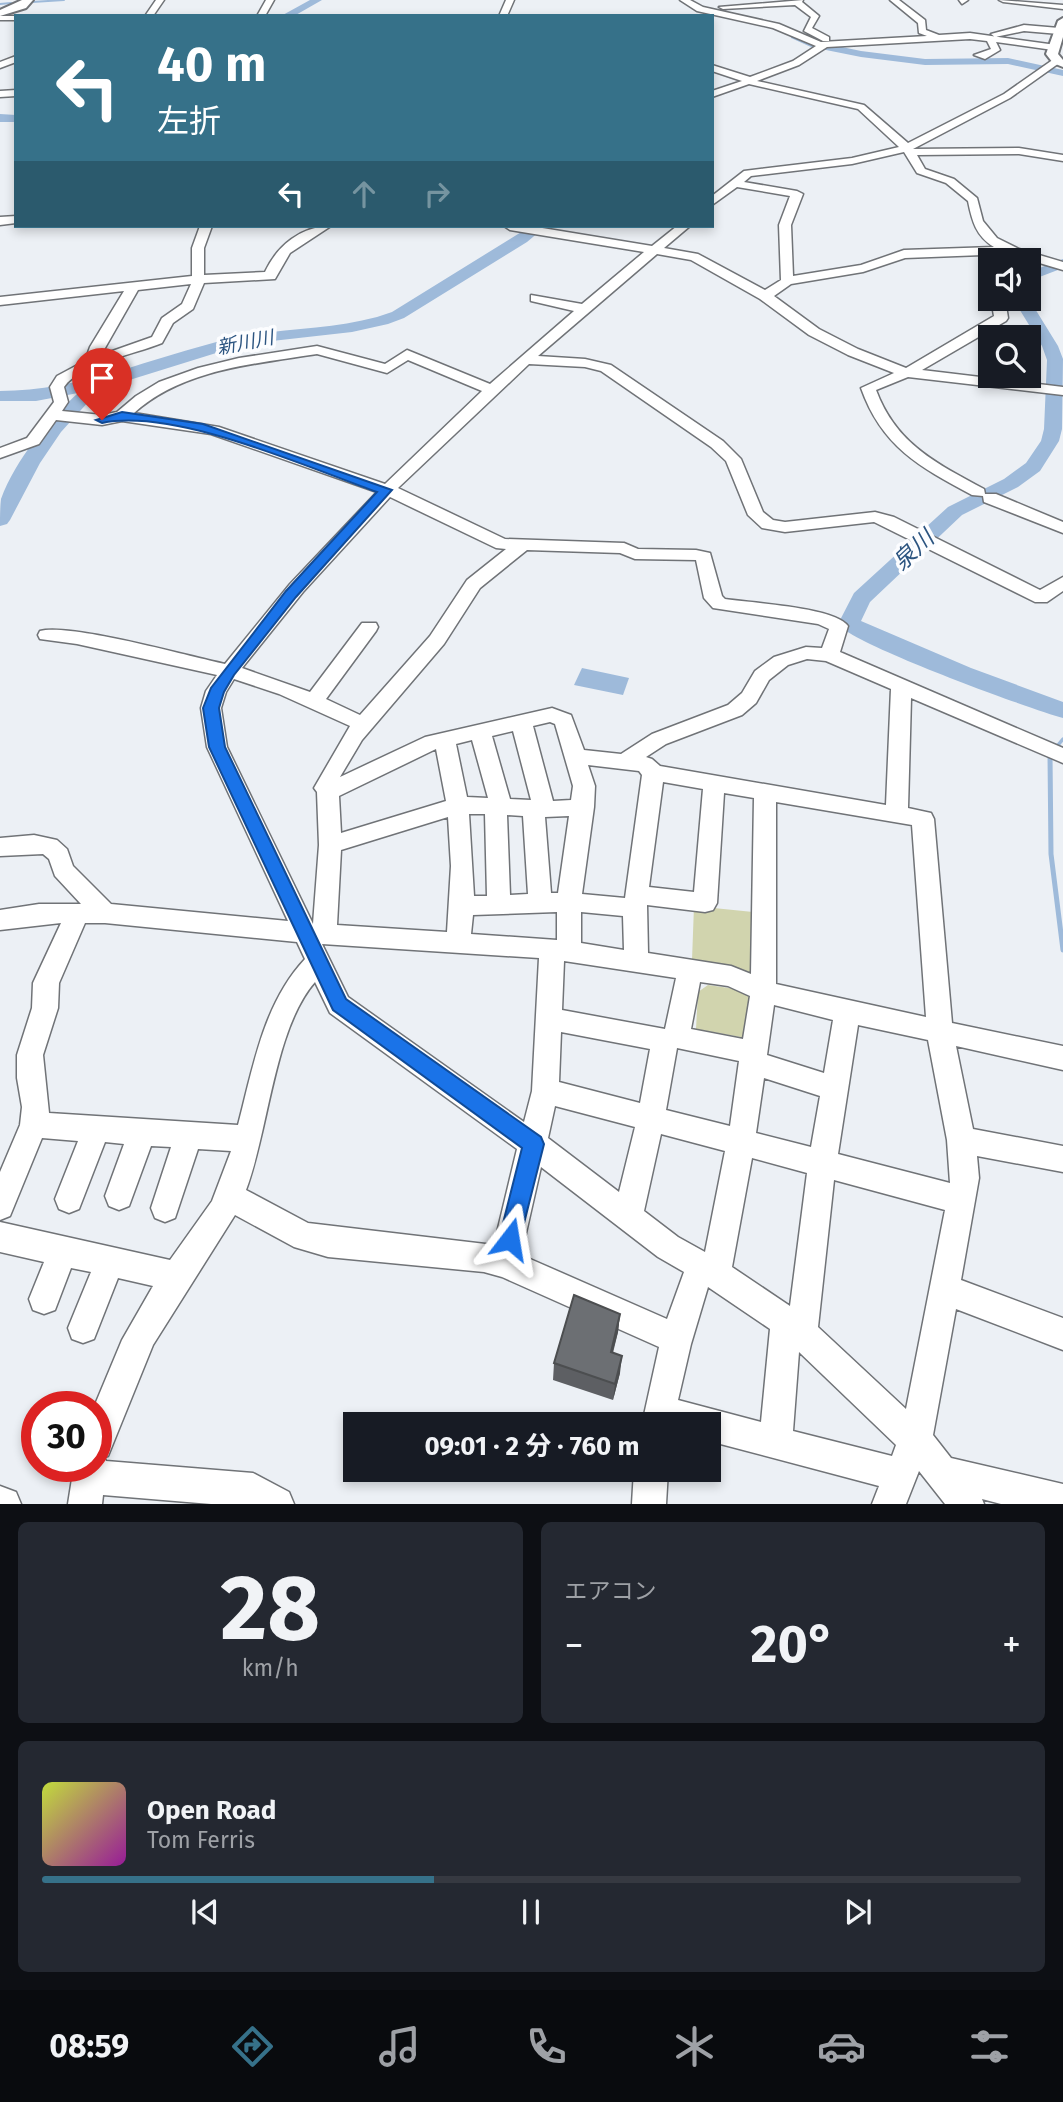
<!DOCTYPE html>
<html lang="ja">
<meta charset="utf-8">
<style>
:root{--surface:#171b24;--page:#242831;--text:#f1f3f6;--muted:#9ea1a6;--line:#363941;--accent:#367189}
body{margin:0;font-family:"Fira Sans","Noto Sans JP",sans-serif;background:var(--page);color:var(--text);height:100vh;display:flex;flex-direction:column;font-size:26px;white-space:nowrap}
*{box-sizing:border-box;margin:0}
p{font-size:23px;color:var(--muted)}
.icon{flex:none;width:38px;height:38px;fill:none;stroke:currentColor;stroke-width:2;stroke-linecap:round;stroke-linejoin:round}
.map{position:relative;height:1504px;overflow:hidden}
.drawer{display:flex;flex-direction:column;gap:18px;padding:18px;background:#0d0f14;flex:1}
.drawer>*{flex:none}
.guide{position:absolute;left:14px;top:14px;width:700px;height:214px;border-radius:0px;box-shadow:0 4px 10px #0003;background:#367189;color:#fff;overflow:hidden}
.buttons{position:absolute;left:978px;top:248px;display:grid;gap:14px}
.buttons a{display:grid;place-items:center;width:63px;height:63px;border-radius:0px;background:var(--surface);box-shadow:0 4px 10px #0003;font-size:35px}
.speed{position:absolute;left:21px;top:1391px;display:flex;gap:14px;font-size:35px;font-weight:700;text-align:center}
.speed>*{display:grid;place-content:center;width:91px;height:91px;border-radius:50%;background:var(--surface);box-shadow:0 4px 10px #0003;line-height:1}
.speed .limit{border:10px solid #d22;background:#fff;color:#111}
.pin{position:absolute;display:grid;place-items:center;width:60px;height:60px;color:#fff;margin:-72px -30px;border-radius:50% 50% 50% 0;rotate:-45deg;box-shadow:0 0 7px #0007}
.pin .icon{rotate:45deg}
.me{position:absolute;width:77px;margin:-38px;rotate:14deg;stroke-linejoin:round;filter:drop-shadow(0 0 5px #0008)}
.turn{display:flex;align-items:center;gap:24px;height:147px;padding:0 28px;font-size:32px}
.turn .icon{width:91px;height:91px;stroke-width:2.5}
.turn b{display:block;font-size:49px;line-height:60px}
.lanes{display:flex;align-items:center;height:66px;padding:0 28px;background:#0003;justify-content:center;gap:35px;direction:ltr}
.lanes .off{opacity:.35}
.big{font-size:52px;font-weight:700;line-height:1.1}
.drawer .widget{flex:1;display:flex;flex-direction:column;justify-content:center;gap:10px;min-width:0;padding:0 24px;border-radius:10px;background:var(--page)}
.drawer .dial{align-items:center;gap:0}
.dial b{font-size:91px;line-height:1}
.song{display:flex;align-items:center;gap:21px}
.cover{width:84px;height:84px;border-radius:10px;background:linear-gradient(135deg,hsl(70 70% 55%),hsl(300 70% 35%))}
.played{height:7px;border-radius:4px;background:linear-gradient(90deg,var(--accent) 40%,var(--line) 40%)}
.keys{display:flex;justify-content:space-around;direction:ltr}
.heat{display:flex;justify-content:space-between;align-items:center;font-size:38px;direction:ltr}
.drawer .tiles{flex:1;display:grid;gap:18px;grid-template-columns:1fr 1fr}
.widget:last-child{grid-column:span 2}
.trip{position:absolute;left:343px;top:1412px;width:378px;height:70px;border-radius:0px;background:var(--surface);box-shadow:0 4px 10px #0003;font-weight:700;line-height:70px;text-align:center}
.tabs{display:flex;height:112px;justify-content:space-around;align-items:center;background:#090b0e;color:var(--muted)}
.tabs .icon{width:49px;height:49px}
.tabs .on{color:var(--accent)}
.tabs b{font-size:32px;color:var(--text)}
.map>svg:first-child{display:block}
</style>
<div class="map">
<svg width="1063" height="1504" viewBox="0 0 1063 1504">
<rect width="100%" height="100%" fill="#ecf0f5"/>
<path fill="#d1d4ae" d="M694,906L753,912L754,974L692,960Z
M708,985L743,990L751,999L746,1038L696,1029L698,992Z"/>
<path fill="#9ebada" d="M582,668L629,678L623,695L574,685Z"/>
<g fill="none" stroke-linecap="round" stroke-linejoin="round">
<path stroke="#9ebada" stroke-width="2" d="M32,2L64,0
M0,4L11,3"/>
<path stroke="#9ebada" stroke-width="3.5" d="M1053,751L1063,739"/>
<path stroke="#9ebada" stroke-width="5" d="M1054,750L1050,755L1051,854L1063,950"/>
<path fill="#9ebada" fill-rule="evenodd" d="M310,0H322L294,16H281Z
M795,33L818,42L861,51L925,59L1008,58L1063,70V76L1008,64L925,65L861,57L811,47L791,38V34Z
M0,114L16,115V122H0Z
M531,226H546L527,242L404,318L388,324L352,332L272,341L229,349L107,387L90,400L61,432L40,463L10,520L7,524L0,526C0,518 0,507 1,499C16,459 48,421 78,393L36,401H0V391C80,391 152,357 229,339C278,328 329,330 377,317L392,312Z
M1063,259V268L1029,281V272Z
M1013,299H1029L1058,346L1063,359L1062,429L1059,441L1040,471L1018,487L962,515L870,602L861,621L971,668L1063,702V718C1030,709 851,644 838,624L854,593L948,507L1004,479L1026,463L1041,441L1044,429L1047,360L1042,346Z"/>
<defs>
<path id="minor" d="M156,0H164L153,16H145Z
M266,0H274L265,16H257Z
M506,0H514L507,16H499Z
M680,0H690L703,7L779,24L821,42L927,36L919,33L918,23L890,0H899L925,20L926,30L939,35L970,33L1056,45V49L1053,50L996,42L1000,50L985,59L974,55L991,49L987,41L970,39L827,47L799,65L757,81L864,105L908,143L1004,94L1054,59L1062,61L1010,98L913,149L1019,148L1063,155V161L1019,154L917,155L925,169L954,179L977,198L983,221L997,238L1019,249L1063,262V270L1009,254L905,258L863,272L791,284L774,296L819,329L858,349L906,368L994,316L991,299H1005L1008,318L1006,321L922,370L1063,387V395L908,377L876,390C896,444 936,463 984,489L985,494H996L1063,522V533L984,502L983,496L972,495C920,467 882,447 861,388L894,373L848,355L809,335L760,299L691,260L657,254L538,356L585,359L611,365L723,441L741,459L763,512L773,520L785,522L875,512L894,517L1040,590L1063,577V591L1047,602H1035L874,522L785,532L762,528L748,515L726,461L711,447L601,371L585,367L529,364L398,488L505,539L624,543L638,549L696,550L710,553L722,596L725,599C751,603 835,607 848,626L840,652L1063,748V763L911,698L908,808L931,813L934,819L952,1023L1063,1046V1070L956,1046L973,1129L1063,1146V1172L977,1156L979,1178L961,1280L1063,1318V1350L956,1309L933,1435L951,1458L1063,1484V1504H1001L982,1499L984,1504H945L919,1471L906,1504H872L879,1486L709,1441V1424H642L659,1347L502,1277L484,1272L328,1257L294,1247L235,1215L153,1345L108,1456L104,1457L106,1461L253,1473L289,1492L294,1504H211L103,1495L102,1504H68L74,1466H96V1407H94L122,1340L153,1286L118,1278L94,1339L83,1343L72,1339L68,1328L91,1272L71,1268L55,1310L44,1314L33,1310L29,1299L44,1262L0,1252V1222L170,1260L212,1201L231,1151L198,1149L175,1218L165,1222L155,1218L151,1208L171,1147L151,1146L129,1206L119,1210L109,1206L105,1196L124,1144L105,1142L79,1209L69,1213L59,1209L55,1199L78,1141L42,1138L10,1216L0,1220V1172L20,1125L22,1107L17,1078V1055L32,1008L33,983L61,923L0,930V910L39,904H81L55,876L49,859L43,854L0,856V838L34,835L57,840L67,849L73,866L111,904L288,921L207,747L201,708L206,691L217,675L77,644L40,639L38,635L40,631C70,623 188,656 225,664L290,584L377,492L211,434L122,421L102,425L56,420L39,444L0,458V448L27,438L54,402L50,387L57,376L85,361L90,347L124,291L0,305V297L192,276V248L200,226H212L204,248V275L265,272C277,246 301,226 331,226L290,253L275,279L204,283L193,309L173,323L162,343C136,354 79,364 64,387L68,402L62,411L102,415L117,412L136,396L159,382L198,368L239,358L317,346L385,364L407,350L490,384L574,311L531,301V295L582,304L644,252L510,230L504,226H530L652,246L677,226H690L664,248L698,254L765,290L781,280L779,225L790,196L737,187L712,205V196L744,171L852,158L899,147L858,109L749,84L712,97V91L742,81L712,71V65L750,77L793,61L816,46L773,28L697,11ZM904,152L917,173L946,183L968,201C972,221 976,236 994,247L904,250L861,265L793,276L791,225L803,194L797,191L744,182L751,176L852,164ZM191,284L182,304L162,318L152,337L101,355L138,290ZM317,354L387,373L408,360L482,391L385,484L219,427L134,413C183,369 254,364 317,354ZM390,497L496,548L506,549L467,580L430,636L360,715L326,699L376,631L378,627L376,623H362L310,692L242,668L303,592ZM527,550L620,553L635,559L696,560L704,598L713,608L818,624L829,629L822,648L806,647L774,657L755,671L742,693L728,705L652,734L621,754L584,750L571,715L552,708L425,737L340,777L362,740L444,644L480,588ZM807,659L826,661L891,689L886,805L660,766L652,759L646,757L666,744L742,715L756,703L769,680L788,665ZM234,679L279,694L350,726L314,788L317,792L319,845L313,924L227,747L221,708L226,692ZM550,722L555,724L573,786L571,800L553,801L533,726ZM513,731L531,800L510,799L492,736ZM472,740L488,798L467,797L456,744ZM436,749L446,801L341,833L339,796ZM588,765L639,771L642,775L625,898L582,894L594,807L595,786ZM663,782L703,789L694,892L649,887ZM724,793L754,798L751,974L731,966L648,953L647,905L705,912L713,910L717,903ZM776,802L912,825L926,1017L776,984ZM469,814H485L487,896H474ZM507,815L523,816L528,894L510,895ZM569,816L558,893H551L545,817ZM448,817L451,866L447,932L337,925L341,850ZM557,912V940L471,934L473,915ZM581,912L623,916L624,950L581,943ZM85,923H105L297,942L305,959C263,1004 253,1068 238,1125L49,1113L43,1055L58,1008L59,983ZM322,944L539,958L532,1091L524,1122L348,997ZM564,961L676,978L665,1029L562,1010ZM315,982L330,1013L517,1149L494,1245L308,1223L246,1190C269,1129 274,1029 315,982ZM700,982L728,986L750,996L743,1039L691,1029ZM774,1005L833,1020L824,1073L767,1055ZM858,1025L928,1040L947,1140L950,1183L838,1154ZM561,1032L650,1049L640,1103L559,1082ZM677,1048L739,1061L730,1126L666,1110ZM764,1078L820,1096L811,1147L756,1133ZM555,1106L635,1127L619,1192L548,1138ZM661,1134L725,1151L705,1252L678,1237L644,1211ZM752,1158L807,1173L790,1306L732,1267ZM541,1167L658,1257L684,1272L667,1319L521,1255ZM834,1180L945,1210L906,1409L818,1327ZM708,1287L770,1329L761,1422L678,1400L691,1344ZM799,1352L896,1445L892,1456L793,1431Z
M803,0L802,2L819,16L812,28L829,37V41H823L804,31L811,17L795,5L723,9L719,7Z
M959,0H968L962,4Z
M999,0L1063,5V9L1003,2Z
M0,16H17L16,20H0Z
M1024,25L1059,28L1063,31L1059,34L1024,31L995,37L991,34Z
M16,56V62L0,68V62Z
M16,90V96L0,97V91Z
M16,216V223L0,225V217Z
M634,1470H668L666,1504H632Z
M0,1486L16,1492L21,1504H0Z"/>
<path id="major" d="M22,0H33L26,8L0,16V10Z
M1063,18V37L1058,54L1063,60V67L1053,63L1046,54L1058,21Z"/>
</defs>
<use href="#minor" stroke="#707377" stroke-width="3"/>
<use href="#major" stroke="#707377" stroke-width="4"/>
<use href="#minor" fill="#fff" fill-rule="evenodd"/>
<use href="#major" fill="#fff" fill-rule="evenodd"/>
</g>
<path fill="#5d5f63" d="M620,1314L618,1332L613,1353L620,1373L613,1400L553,1380L554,1363Z"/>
<path fill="#4c4e50" d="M620,1314L618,1332L608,1369L611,1352Z
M622,1356L620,1373L613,1400L615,1384Z"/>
<path fill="#6c6f73" stroke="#4c4e50" stroke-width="2" d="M574,1295L620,1314L611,1352L622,1356L615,1384L554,1363Z"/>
<path fill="#1a73e8" stroke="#114b97" stroke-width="2" d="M122,412L203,424L392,490L296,597L234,675L224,692L219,708L225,747L346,999L541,1137L544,1144L518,1247L510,1250L502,1247L499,1239L522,1148L333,1010L209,747L203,708L211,688L286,591L377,492C304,466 175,408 102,423L96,420Z"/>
<g text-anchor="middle" stroke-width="7" stroke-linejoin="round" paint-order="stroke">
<g font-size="19" font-style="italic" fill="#2b5480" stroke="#fcfdff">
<text transform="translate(245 342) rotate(-11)" y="7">新川川</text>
</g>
<g font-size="23" font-style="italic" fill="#2b5480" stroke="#fcfdff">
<text transform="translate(913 550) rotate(-43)" y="8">泉川</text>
</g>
</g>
</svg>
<div class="buttons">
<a><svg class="icon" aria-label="sound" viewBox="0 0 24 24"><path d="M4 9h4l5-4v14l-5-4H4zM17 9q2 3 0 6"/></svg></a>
<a><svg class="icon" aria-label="search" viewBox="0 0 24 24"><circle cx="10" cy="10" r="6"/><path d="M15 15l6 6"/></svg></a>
</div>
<div class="speed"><div class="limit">30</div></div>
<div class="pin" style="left:102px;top:420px;background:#d93025"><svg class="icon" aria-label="arrive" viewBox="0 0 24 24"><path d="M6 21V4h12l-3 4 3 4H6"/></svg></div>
<svg class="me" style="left:510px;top:1239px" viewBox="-20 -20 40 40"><path d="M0-17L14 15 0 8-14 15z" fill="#1a73e8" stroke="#fff" stroke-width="4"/></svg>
<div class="trip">09:01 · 2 分 · 760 m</div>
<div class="guide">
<div class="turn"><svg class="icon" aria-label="left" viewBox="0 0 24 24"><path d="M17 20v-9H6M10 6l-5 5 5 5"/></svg><div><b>40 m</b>左折</div></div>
<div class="lanes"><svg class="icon" aria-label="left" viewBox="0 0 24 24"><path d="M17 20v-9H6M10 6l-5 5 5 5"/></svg><svg class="icon off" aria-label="ahead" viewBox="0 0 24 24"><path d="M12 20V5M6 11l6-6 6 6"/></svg><svg class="icon off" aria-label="right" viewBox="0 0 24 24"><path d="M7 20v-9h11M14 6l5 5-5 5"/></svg></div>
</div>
</div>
<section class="drawer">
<div class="tiles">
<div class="widget dial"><b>28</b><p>km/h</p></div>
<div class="widget"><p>エアコン</p>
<div class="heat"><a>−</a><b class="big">20°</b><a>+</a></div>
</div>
<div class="widget">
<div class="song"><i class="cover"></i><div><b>Open Road</b><p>Tom Ferris</p></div></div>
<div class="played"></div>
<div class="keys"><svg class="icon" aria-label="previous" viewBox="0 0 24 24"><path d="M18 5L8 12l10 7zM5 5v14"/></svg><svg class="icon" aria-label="pause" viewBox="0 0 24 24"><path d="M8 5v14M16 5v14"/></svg><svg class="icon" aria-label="next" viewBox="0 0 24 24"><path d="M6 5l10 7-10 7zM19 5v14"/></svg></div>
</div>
</div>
</section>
<nav class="tabs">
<b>08:59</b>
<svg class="icon on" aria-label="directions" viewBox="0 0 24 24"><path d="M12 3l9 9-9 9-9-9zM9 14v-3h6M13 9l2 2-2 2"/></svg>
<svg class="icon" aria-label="music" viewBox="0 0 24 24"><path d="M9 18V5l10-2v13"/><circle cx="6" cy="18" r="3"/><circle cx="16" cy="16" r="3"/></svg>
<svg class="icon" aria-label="phone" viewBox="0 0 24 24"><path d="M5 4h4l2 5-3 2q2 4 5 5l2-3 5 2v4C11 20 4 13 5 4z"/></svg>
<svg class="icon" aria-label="climate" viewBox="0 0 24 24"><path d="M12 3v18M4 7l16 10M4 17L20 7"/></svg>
<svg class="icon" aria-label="car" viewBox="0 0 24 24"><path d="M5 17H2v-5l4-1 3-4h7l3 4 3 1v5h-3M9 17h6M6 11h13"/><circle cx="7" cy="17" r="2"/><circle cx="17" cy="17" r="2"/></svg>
<svg class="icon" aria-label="filters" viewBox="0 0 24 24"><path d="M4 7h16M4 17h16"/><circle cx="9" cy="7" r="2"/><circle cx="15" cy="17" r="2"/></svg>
</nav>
